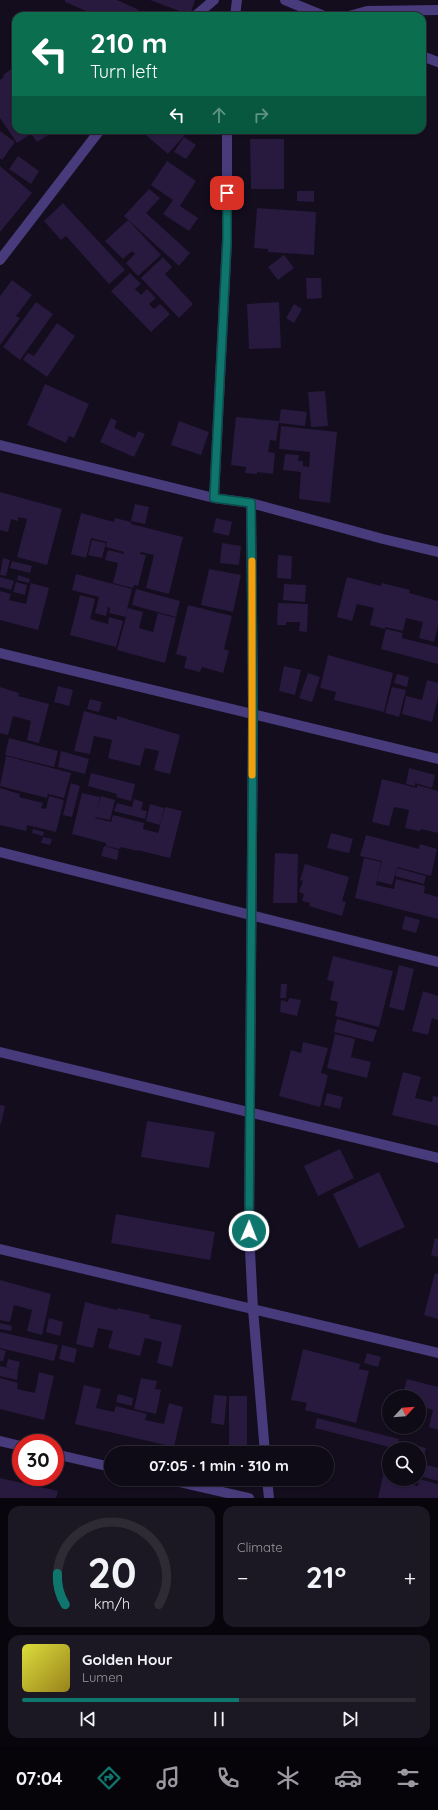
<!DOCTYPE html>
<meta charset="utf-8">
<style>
:root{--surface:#0e0a16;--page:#1c1823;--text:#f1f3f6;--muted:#9b9aa1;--line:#2e2b35;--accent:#0f766e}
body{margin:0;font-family:Quicksand,sans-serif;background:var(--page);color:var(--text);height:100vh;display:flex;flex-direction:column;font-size:15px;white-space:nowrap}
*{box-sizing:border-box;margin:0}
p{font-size:13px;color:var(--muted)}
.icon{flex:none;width:22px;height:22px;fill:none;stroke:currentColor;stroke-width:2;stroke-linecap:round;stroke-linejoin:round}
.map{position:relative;height:1498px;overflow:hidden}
.details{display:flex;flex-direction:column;gap:8px;padding:8px;background:#08060c;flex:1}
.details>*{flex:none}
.banner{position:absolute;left:12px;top:12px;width:414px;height:122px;border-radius:12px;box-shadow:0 1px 3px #0004,0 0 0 1px var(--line);background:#0b6e4f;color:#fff;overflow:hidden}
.needle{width:26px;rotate:64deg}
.fabs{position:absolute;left:382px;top:1390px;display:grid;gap:8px}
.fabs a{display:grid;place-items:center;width:44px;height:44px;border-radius:50%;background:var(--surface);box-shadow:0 1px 3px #0004,0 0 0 1px var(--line);font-size:20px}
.speed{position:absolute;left:12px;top:1434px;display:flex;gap:8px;font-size:20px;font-weight:700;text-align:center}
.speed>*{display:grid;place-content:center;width:52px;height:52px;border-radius:50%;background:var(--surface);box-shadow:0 1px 3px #0004,0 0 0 1px var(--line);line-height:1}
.speed .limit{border:6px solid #d22;background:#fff;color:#111}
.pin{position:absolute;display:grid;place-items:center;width:34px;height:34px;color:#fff;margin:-17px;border-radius:8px;box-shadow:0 2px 6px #0006}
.me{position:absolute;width:44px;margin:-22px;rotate:1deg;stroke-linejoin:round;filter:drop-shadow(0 0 3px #0008)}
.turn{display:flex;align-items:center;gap:14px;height:84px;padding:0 12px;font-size:18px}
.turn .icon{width:52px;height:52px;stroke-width:2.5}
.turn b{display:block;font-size:28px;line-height:34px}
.lanes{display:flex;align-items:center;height:38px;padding:0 12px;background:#0003;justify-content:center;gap:20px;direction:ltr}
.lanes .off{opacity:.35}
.big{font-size:30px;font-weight:700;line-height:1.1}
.details .card{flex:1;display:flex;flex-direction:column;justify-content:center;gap:6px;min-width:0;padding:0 14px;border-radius:12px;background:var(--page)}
.details .dial{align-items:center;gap:0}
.dial svg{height:104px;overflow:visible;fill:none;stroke:var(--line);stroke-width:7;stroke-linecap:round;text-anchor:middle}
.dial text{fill:var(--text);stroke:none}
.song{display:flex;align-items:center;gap:12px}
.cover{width:48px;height:48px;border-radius:6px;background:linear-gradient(135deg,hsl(60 70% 55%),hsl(50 70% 35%))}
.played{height:4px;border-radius:2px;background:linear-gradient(90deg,var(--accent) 55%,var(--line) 55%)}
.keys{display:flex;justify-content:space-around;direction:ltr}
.heat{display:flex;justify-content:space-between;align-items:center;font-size:22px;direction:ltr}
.details .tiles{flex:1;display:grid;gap:8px;grid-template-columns:1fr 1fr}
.card:last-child{grid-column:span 2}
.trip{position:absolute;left:104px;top:1446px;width:230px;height:40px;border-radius:20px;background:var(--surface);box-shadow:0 1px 3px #0004,0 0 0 1px var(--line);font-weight:700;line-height:40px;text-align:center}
.menu{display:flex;height:64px;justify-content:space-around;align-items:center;background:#060409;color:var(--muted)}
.menu .icon{width:28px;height:28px}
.menu .active{color:var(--accent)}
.menu b{font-size:18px;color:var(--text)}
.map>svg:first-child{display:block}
</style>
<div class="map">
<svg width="438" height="1498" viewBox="0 0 438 1498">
<rect width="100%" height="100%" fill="#130d1e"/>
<path fill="#271a3e" d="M65,0H117L139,10L137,16H98L65,2Z
M150,0H195L190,15Z
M14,67L16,70V130H56L37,142L31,134L17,143L0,118V80L4,77L3,75Z
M140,130H189L168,154Z
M263,130H305V134H263Z
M0,131L15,142L2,160L0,158Z
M184,137L196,145L186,159L174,152Z
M250,139H284V189H251Z
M18,156L39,171L31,184L9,169Z
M167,161L196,181L180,206L198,218L189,231L163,214L173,200L151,185Z
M0,166L32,193L0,232Z
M149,189L160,198L146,213L190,253L179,266L124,216Z
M297,191H314V202L297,201Z
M63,203L125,270L109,284L66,236L61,240L44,221Z
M257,208L316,212L314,255L268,252V249L254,248Z
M128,220L161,255L138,276L126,263L135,254L132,251L123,259L105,241Z
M284,255L294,268L278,280L268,267Z
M163,257L172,267L165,274L193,304L179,318L141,278Z
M130,273L141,284L135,289L141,295L147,289L156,298L149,304L154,309L160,304L170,314L151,332L111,291Z
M306,278H321L322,298L307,299Z
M12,280L32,295L16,316L20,318L0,345V296Z
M36,302L53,314L20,360L3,347Z
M279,302L281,348L249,349L247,304Z
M294,304L302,309L294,323L286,318Z
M57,323L75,336L47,377L23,360L28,353L34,356Z
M45,384L89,404L74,438L69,436L66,443L27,425Z
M325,391L328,426L311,427L308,392Z
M281,409L307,412L305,426L279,423Z
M236,417L279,421L276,441L270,440L268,452L275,453L273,474L257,472V474L245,473L246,467L231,465Z
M111,418L117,421L114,428L135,438L138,431L145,434L134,457L100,442Z
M179,421L209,432L201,455L171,445Z
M281,426L337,432L330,503L299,499L301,472L283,470L285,454L299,455L298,461H303V466L309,467L310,452L279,449Z
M0,492L62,509L47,565L17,557L27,519L18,517V521L11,519L8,532L0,530Z
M135,504L149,507L145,524L131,521Z
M81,513L114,522L115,518L131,522V524L183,537L169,594L146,588L154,555L141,552L140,554L146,555L138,586L134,585L133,588L113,583L118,563L105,560L108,550L124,554V552L106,547L107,542L91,538L86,558L71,554Z
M216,518L232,522L229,536L213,532Z
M92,540L106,543L102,558L88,555Z
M222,543L241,546L239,565L220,563Z
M278,555L292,556L291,579L277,578Z
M3,558L10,560L6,576L0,575Z
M12,561L32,566L30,573L10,568Z
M209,569L241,575L233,612L201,605Z
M76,574L132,589L126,614L128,608L143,612L139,628L153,632L158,613L176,618L165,663L117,650L126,617L109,613L110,608L108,607L106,616L95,613L99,597L72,590Z
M18,575L30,579L29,583L17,580Z
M0,577L14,581L11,590L0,587Z
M347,577L381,586L382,583L410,590L409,593L438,601V626L434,642L419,638L423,622L406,618L403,631L385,627V629L370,625L374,608L357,604L352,621L337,617Z
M16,582L27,585L25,595L13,592Z
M31,583L49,588L38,630L0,620V591L11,594L9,600L26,604Z
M284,584L306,585L305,602L283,600Z
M136,589L180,601L176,617L132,605Z
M80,595L95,599L90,619L108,624L109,617L123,621L116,647L70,635Z
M278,603L308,604L307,632L299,631L300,622H286V625H277Z
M188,605L232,616L224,649L229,651L223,673L202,667L200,672L184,668L187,657L176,654Z
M386,629L403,633L402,638L438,647V664L381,649Z
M328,655L393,673L384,712L334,700L336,692L320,688Z
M284,666L301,670L295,695L279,691Z
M308,673L320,677L312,702L299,698Z
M397,674L409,677L407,687L394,683Z
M427,680L438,683V698L432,722L402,714L406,696L422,700Z
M58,686L73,690L69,706L54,702Z
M0,687L19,693L18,696L49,704L39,743L27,740L31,721L13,716L8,735L0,733Z
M392,687L406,690L399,717L385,713Z
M90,699L102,702L99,712L87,709Z
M84,711L117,720V716L180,735L170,774L154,770L159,751L145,748L140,766L108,758L112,740L94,736L90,754L74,751Z
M9,738L58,751L54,767L5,755Z
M61,751L89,759L85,774L58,767Z
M6,756L71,773L64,798L48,794L47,798L0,786Z
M409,768L435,775L432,788L415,783V786L406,784Z
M91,773L135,784L131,801L116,797L117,794L88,786Z
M382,779L417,788V785L438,791V833L421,829L420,831L405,828L409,810L394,807L389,826L372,822Z
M71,783L80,786L72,817L63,815Z
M0,788L20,794L19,797L43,803L41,808L46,809L49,796L64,800L56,832L27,825L26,831L0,825Z
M82,793L100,797L95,818L111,822L113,815L144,823L143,829L158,833L165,807L182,811L170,858L137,850V851L121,847L120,849L106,846V843L72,834Z
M101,796L115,800L110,820L95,817Z
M134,799L143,802L141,810L147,811L145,819L114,811L117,803L132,807Z
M150,804L164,808L160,825L146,821Z
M33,829L44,832L43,836L32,833Z
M331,833L353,839L349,853L327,848Z
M366,835L419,849L420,844L437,849L431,876L397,867L392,885L377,881L382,861L360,856Z
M43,837L52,839L50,845L41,843Z
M104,846L119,850L117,860L101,856Z
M275,853L298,854L297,903H273Z
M364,858L381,862L376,885L394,889L396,879L425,886L424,893L438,897V919L355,898Z
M305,864L349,877L342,901L346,902L342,916L309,906L310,903L302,901L304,894L299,892L303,881L300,880Z
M397,868L426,876L424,884L395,876Z
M405,916L420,920L416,933L402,929Z
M333,956L393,971L379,1027L335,1016L338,1002L330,1000L334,982L327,980Z
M399,965L414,969L404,1011L389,1007Z
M281,984H287L286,998H280Z
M423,991L438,996V1020L432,1018L428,1035L412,1031Z
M289,998L301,1000L297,1016L280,1012L281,1000L288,1002Z
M337,1019L377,1030L373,1042L334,1032Z
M335,1034L355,1039L351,1057L371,1062L367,1078L327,1068Z
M303,1042L328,1048L321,1073L328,1075L320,1107L279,1096L291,1050L301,1053Z
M403,1072L421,1077L415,1098L432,1102L433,1096L438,1097V1126L392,1115Z
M327,1093L343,1097L340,1109L324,1105Z
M0,1105L5,1106L1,1124H0Z
M147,1121L215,1132L209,1168L141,1157Z
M340,1149L354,1178L318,1196L304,1166Z
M379,1172L405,1227L359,1248L333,1194Z
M116,1214L215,1232L210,1260L111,1243Z
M435,1238L438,1239V1257L431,1255Z
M435,1273L438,1274V1319L424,1315Z
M0,1280L51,1294L42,1335L27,1331L32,1310L14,1305L10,1322L0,1320Z
M85,1302L117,1310V1308L150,1315L149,1318L182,1325L172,1367L157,1363L162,1342L145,1338L140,1356L108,1348L113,1331L98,1328L93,1348L76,1344Z
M49,1318L63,1322L60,1336L46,1332Z
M0,1323L12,1326L11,1331L0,1329Z
M0,1332L58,1345L54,1361L0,1348Z
M62,1345L77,1349L74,1363L59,1359Z
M0,1349L6,1351L3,1361H0Z
M303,1349L360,1364L359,1369L369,1371L356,1423L305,1410L307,1403L291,1400Z
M367,1353L381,1357L378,1367L364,1363Z
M8,1359L20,1362L18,1370L6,1367Z
M0,1366L18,1370L17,1380L0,1376Z
M39,1372L54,1376L44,1420L0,1409V1378L18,1383L17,1389L35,1393Z
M141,1378L157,1381L155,1389L161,1390L156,1414L134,1409Z
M407,1379L438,1387V1430L429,1427L433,1410L419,1406V1397H402Z
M84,1385L101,1389L96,1408L114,1412L116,1406L147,1414L145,1420L164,1424L169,1403L183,1407L174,1447L75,1424Z
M118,1394L133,1398L132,1406L116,1402Z
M214,1395L227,1396L224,1425L211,1423Z
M229,1396H247V1453H229Z
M317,1418L399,1439L397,1449L315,1428Z
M406,1443L426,1448L420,1472L419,1449H404Z
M388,1453L389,1479H401L400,1482L418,1486L419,1479L438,1484V1498H378Z
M423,1464L438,1468V1481L420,1476Z
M0,1478L58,1491L56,1498H0Z"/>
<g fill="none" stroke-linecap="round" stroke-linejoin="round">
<path stroke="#473b7b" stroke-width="10" d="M285,0L324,16
M195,16L214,0
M235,16L237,0
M349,16L367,11L438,10
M422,56L438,62
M0,260L100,130
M0,445L214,498L251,503L383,539L438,552
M214,498L227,241V130
M251,503L253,714L249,1231L253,1309L265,1453
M0,653L438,759
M0,852L438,962
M0,1052L438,1158
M0,1249L438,1353
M0,1441L21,1446
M55,1454L111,1467
M166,1479L249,1498
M267,1479L269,1498"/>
</g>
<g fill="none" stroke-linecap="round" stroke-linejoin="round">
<defs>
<path id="route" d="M227,193V240L214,498L251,503L253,714L249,1231"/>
</defs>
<use href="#route" stroke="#0a4d48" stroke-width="10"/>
<use href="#route" stroke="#0f766e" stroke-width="7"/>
<path stroke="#f59e0b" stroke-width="7" d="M252,561V775"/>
</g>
</svg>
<div class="fabs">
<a><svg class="needle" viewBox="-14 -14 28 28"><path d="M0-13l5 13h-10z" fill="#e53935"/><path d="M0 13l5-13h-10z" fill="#9b9aa1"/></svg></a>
<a><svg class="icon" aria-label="search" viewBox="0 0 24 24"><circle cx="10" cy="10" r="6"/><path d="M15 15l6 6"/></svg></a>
</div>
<div class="speed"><div class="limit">30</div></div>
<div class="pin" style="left:227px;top:193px;background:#d93025"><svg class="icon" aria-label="arrive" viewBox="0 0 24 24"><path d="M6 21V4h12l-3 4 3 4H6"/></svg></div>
<svg class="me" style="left:249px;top:1231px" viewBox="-20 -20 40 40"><circle r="17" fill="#0f766e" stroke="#fff" stroke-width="3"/><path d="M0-11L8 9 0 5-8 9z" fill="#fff"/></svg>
<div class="trip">07:05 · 1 min · 310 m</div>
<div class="banner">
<div class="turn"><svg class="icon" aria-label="left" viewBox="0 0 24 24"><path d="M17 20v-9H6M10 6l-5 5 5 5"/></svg><div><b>210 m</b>Turn left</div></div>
<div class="lanes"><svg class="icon" aria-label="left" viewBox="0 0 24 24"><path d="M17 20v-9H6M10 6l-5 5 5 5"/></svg><svg class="icon off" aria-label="ahead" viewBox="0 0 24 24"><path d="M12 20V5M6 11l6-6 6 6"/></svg><svg class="icon off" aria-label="right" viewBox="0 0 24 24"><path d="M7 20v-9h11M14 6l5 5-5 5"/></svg></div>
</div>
</div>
<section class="details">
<div class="tiles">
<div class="card dial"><svg viewBox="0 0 100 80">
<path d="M14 69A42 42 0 1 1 86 69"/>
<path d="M14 69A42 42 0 0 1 8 45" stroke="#0f766e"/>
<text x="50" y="56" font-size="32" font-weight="700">20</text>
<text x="50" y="72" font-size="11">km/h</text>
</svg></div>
<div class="card"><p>Climate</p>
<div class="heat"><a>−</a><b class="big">21°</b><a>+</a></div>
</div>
<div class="card">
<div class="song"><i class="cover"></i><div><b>Golden Hour</b><p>Lumen</p></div></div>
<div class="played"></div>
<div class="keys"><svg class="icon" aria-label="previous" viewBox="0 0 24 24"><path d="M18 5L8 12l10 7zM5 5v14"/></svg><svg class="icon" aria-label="pause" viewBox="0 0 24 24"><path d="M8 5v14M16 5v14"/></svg><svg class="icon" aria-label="next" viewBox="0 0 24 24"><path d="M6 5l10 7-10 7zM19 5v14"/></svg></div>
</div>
</div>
</section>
<nav class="menu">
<b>07:04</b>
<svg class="icon active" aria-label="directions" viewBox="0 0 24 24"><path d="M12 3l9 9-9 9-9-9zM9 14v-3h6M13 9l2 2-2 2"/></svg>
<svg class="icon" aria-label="music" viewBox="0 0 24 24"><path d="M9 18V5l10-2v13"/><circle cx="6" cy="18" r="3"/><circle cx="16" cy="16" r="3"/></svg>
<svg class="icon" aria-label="phone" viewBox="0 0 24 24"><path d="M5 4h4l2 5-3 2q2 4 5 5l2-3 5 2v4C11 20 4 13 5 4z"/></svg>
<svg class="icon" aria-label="climate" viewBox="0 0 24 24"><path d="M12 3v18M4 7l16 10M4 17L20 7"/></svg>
<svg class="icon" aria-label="car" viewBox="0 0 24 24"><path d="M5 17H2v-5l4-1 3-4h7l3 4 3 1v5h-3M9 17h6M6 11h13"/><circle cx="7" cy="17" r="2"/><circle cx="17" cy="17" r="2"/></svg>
<svg class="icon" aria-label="filters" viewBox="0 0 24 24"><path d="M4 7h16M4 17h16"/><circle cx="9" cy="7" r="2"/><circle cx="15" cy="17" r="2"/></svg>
</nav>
